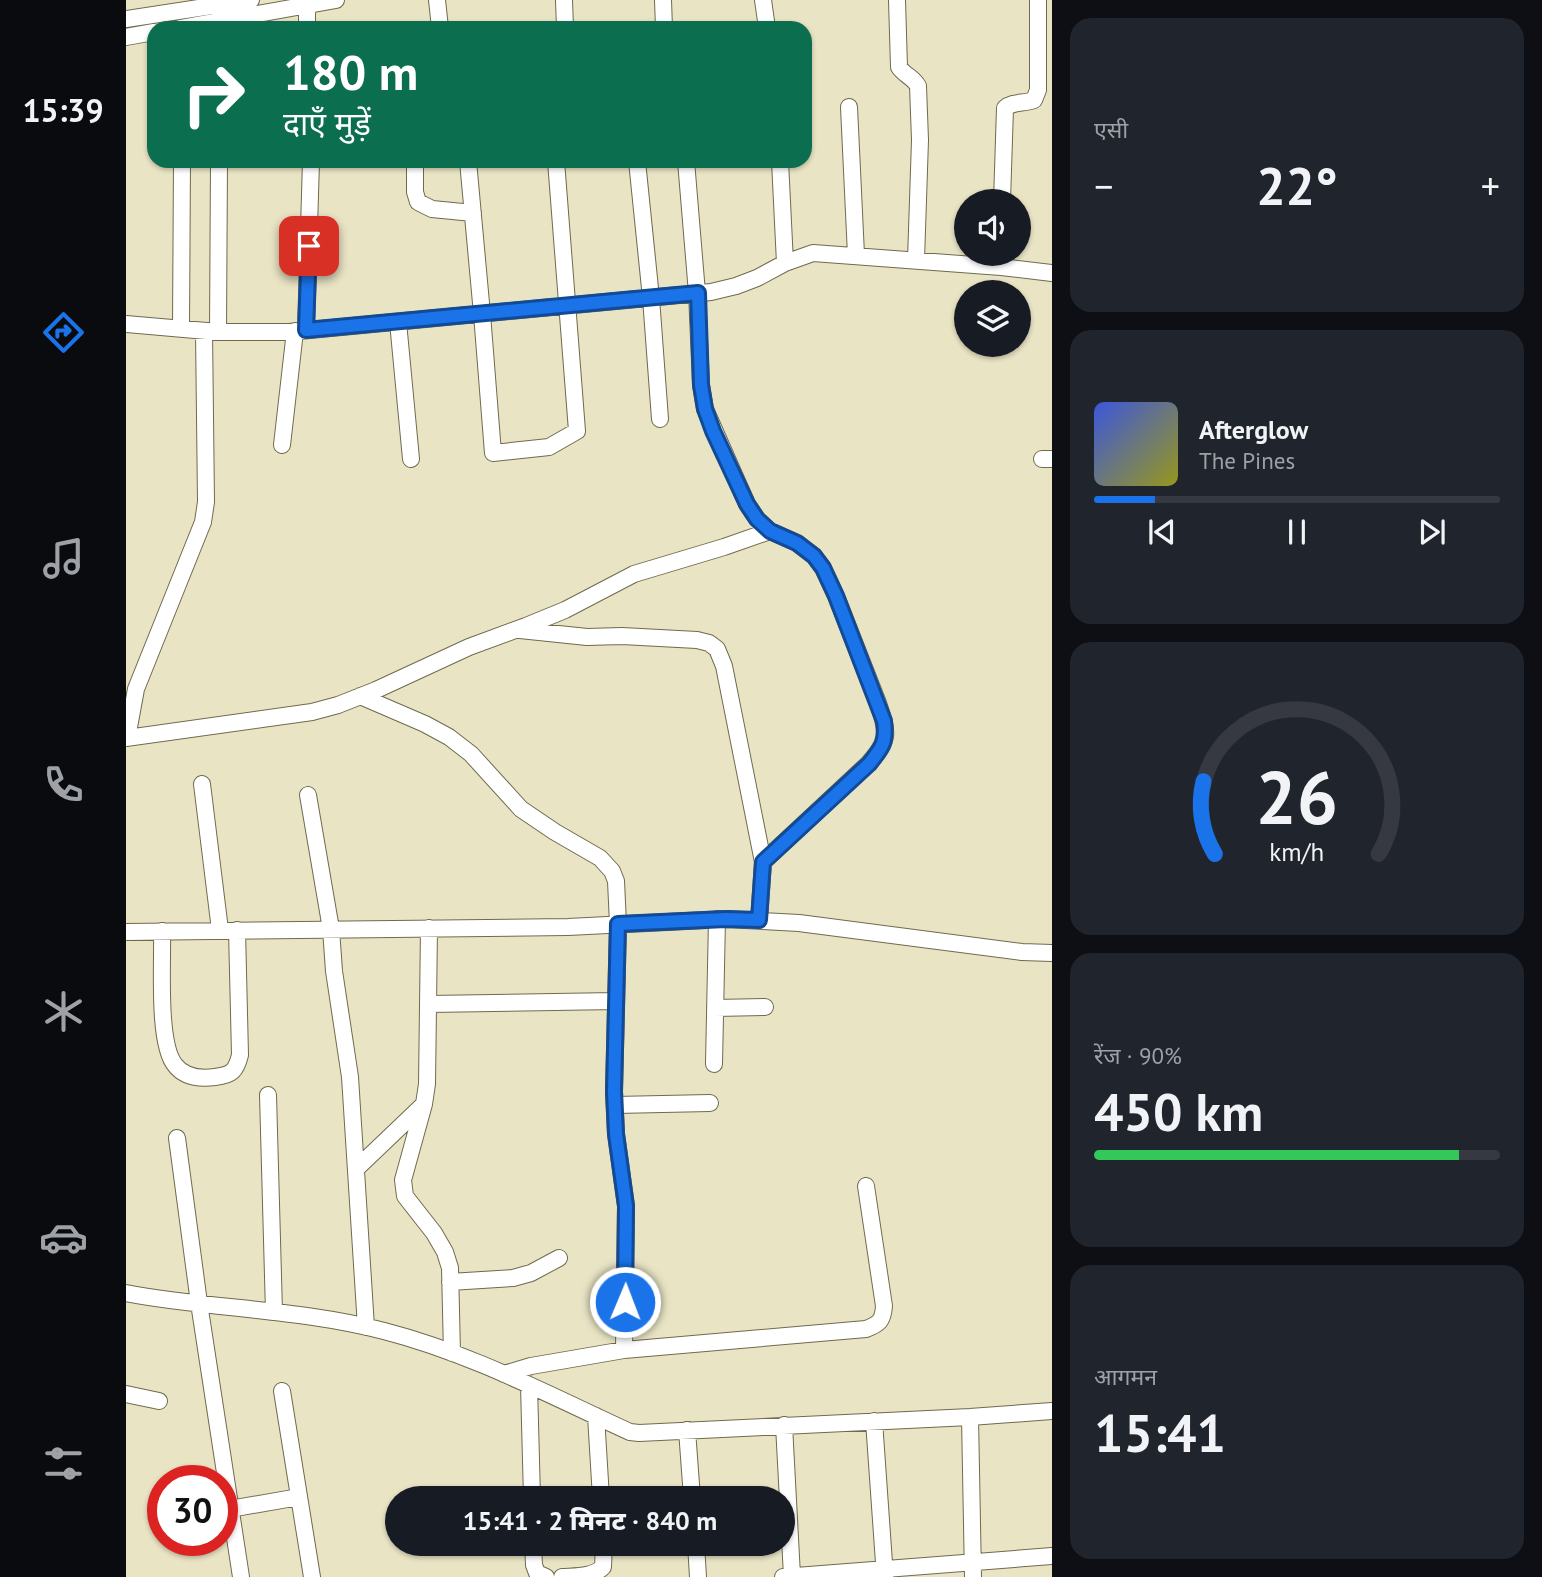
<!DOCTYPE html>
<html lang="hi">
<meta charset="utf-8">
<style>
:root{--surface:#171b24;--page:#20242c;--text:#f1f3f6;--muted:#9ea1a6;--line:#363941;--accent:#1a73e8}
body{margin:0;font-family:"PT Sans","Noto Sans Devanagari",sans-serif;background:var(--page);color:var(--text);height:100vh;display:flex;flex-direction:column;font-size:26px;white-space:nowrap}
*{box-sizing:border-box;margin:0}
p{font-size:23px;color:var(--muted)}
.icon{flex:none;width:38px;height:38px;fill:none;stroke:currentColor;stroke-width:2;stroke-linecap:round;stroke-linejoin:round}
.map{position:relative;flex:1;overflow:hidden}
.panel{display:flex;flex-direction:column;gap:18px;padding:18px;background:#0d0f14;width:490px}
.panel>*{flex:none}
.hud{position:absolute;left:21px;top:21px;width:665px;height:147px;border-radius:21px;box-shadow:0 2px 5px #0004;background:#0b6e4f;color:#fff;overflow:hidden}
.controls{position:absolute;left:828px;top:189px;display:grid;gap:14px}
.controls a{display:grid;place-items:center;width:77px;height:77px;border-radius:50%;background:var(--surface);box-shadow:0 2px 5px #0004;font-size:35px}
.speed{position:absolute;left:21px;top:1465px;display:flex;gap:14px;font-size:35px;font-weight:700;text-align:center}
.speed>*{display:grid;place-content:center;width:91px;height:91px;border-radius:50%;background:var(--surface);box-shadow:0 2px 5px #0004;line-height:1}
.speed .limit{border:10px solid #d22;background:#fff;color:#111}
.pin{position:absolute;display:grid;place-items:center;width:60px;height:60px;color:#fff;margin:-30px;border-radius:14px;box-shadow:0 4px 10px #0006}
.me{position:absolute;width:77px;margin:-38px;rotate:1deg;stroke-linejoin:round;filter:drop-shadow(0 0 5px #0008)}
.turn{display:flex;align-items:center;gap:24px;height:147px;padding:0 21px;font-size:32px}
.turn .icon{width:91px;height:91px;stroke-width:2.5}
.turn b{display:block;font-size:49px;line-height:60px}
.big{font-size:52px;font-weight:800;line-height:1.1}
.panel .tile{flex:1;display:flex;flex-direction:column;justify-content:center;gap:10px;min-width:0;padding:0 24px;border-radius:21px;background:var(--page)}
.panel .dial{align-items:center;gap:0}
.dial svg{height:182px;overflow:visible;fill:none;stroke:var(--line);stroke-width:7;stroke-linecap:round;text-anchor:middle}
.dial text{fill:var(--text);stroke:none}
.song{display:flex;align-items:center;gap:21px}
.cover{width:84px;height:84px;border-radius:10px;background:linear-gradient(135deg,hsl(230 70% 55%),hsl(60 70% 35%))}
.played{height:7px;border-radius:4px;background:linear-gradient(90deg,var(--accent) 15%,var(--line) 15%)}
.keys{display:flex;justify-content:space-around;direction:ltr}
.heat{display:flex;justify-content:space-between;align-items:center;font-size:38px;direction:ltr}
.charge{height:10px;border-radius:5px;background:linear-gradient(90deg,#34c759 90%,var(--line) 0)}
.trip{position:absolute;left:259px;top:1486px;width:410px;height:70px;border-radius:35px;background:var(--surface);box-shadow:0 2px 5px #0004;font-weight:800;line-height:70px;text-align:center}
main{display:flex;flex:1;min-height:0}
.tab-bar{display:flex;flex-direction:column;width:126px;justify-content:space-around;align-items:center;background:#090b0e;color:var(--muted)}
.tab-bar .icon{width:49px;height:49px}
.tab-bar .active{color:var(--accent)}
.tab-bar b{font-size:32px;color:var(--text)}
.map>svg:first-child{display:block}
</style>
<main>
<nav class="tab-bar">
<b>15:39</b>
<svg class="icon active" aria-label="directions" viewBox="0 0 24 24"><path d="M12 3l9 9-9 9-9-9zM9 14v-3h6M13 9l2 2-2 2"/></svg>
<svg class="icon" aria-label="music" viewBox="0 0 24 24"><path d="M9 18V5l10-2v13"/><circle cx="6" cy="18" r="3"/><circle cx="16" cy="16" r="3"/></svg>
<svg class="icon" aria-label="phone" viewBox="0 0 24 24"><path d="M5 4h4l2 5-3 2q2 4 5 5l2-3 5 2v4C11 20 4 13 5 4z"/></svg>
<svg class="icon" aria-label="climate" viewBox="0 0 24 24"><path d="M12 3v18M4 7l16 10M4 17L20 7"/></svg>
<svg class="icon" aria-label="car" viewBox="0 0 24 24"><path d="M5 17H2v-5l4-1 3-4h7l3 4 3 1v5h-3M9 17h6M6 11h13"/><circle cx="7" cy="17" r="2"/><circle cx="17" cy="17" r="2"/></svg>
<svg class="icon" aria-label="filters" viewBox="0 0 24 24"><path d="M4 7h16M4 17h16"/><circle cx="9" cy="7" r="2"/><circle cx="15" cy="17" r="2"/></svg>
</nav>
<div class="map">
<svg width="926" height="1577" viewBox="0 0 926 1577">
<rect width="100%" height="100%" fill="#e9e4c4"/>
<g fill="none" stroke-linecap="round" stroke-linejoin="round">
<defs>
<path id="street" d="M311,0L314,28
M438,0L439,28
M537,0L538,28
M637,0L641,28
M771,0L773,67C778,75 787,77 792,86L794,140L790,260
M181,6V28
M0,19L125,0
M54,28L210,0
M0,37L28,32
M723,107L730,255
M289,161V192L292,202L306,209L347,213
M342,161L356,314L367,453L423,447L451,431L430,161
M511,161L525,298L534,419
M560,161L571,293L575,385L579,409L621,504L631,519L644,531L671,543L688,556L697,568L710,596L752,703C762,733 764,739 743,763L637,862
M654,161L659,263
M876,201L879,108C887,101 898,104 908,100L912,90V0
M272,322L285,459
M0,324L92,332H163L585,292L610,286L631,278L659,263L687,253L875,267L926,273
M55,328L56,161
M180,330L185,161
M92,332L93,161
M156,445L169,331
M916,459H926
M394,630L461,637L496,636L571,640L583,643L591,649L598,666L637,862L633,920
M234,696L299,724L323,737L345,754L395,809L429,832L474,858L486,871L490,881L492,924L488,1092L490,1134L500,1206L498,1350
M0,738L186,712L212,705L250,690L343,647L400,626L439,610L508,574L598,547L644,531
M1,738L10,689L77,522L80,502L78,331
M76,784L94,930
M182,795L205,929L208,971L224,1077L240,1327
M303,928L301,1084L298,1104L277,1180L279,1196L308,1233L319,1252L324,1268L326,1353
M36,931C37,962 31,1043 49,1065C58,1077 74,1079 89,1077C106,1075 110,1071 114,1055L111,930
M0,932L442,927L600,919L673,923L896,952L926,953
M302,1004L490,1001
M589,1008L639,1007
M588,1064L591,919
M142,1095L148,1312
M489,1105L584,1103
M51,1138L73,1303L115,1577
M230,1169L296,1106
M324,1282L387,1278L405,1273L433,1258
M0,1293C85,1309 174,1309 258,1331C344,1353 423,1395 504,1432L513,1433L844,1417L926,1411
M378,1374L405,1366L498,1350L740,1329C753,1324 757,1321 758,1306L740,1186
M403,1385L406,1498
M156,1391L186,1577
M0,1394L33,1401
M470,1416L475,1498
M844,1417L847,1577
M748,1421L759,1577
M658,1425L666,1576
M561,1430L566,1498
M104,1509L173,1497
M407,1544L408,1565L411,1573L420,1577
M570,1544L572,1577
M436,1577C450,1576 467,1577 477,1567L478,1544
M657,1577L926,1556"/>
</defs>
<use href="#street" stroke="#6f6a4e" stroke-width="18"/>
<use href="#street" stroke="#fff" stroke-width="16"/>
</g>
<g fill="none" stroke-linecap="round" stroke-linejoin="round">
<defs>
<path id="route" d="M183,246L180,330L572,293L575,385L579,409L587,431L621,504L631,519L644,531L671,543L688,556L697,568L710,596L758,721C761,742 756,748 743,764L637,862L633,920L600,919L492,924L488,1091L490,1134L500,1206L499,1302"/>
</defs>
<use href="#route" stroke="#114b97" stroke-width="18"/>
<use href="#route" stroke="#1a73e8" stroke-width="12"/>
</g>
</svg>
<div class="controls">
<a><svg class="icon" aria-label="sound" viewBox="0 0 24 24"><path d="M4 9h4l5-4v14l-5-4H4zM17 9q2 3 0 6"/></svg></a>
<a><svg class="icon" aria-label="layers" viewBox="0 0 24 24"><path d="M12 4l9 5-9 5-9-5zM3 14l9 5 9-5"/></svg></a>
</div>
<div class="speed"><div class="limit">30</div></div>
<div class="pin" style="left:183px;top:246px;background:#d93025"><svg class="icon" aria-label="arrive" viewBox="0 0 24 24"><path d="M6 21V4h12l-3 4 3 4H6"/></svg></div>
<svg class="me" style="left:499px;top:1302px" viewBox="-20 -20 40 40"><circle r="17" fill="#1a73e8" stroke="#fff" stroke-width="3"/><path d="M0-11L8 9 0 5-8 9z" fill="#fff"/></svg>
<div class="trip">15:41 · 2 मिनट · 840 m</div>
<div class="hud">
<div class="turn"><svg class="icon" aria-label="right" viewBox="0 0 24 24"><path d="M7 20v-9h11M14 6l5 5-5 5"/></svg><div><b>180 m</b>दाएँ मुड़ें</div></div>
</div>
</div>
<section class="panel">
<div class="tile"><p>एसी</p>
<div class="heat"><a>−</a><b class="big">22°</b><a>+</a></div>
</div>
<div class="tile">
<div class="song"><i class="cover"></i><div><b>Afterglow</b><p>The Pines</p></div></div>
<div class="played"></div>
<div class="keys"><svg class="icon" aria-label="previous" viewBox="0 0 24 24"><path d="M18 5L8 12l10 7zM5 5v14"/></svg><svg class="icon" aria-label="pause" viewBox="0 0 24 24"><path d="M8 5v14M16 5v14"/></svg><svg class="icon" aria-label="next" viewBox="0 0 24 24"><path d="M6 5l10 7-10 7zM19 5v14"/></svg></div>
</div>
<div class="tile dial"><svg viewBox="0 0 100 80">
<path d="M14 69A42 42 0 1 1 86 69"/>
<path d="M14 69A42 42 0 0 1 9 37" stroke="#1a73e8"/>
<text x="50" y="56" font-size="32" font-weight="700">26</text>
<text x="50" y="72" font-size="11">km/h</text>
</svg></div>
<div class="tile"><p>रेंज · 90%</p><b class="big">450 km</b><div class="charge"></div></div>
<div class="tile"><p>आगमन</p><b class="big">15:41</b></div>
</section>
</main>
